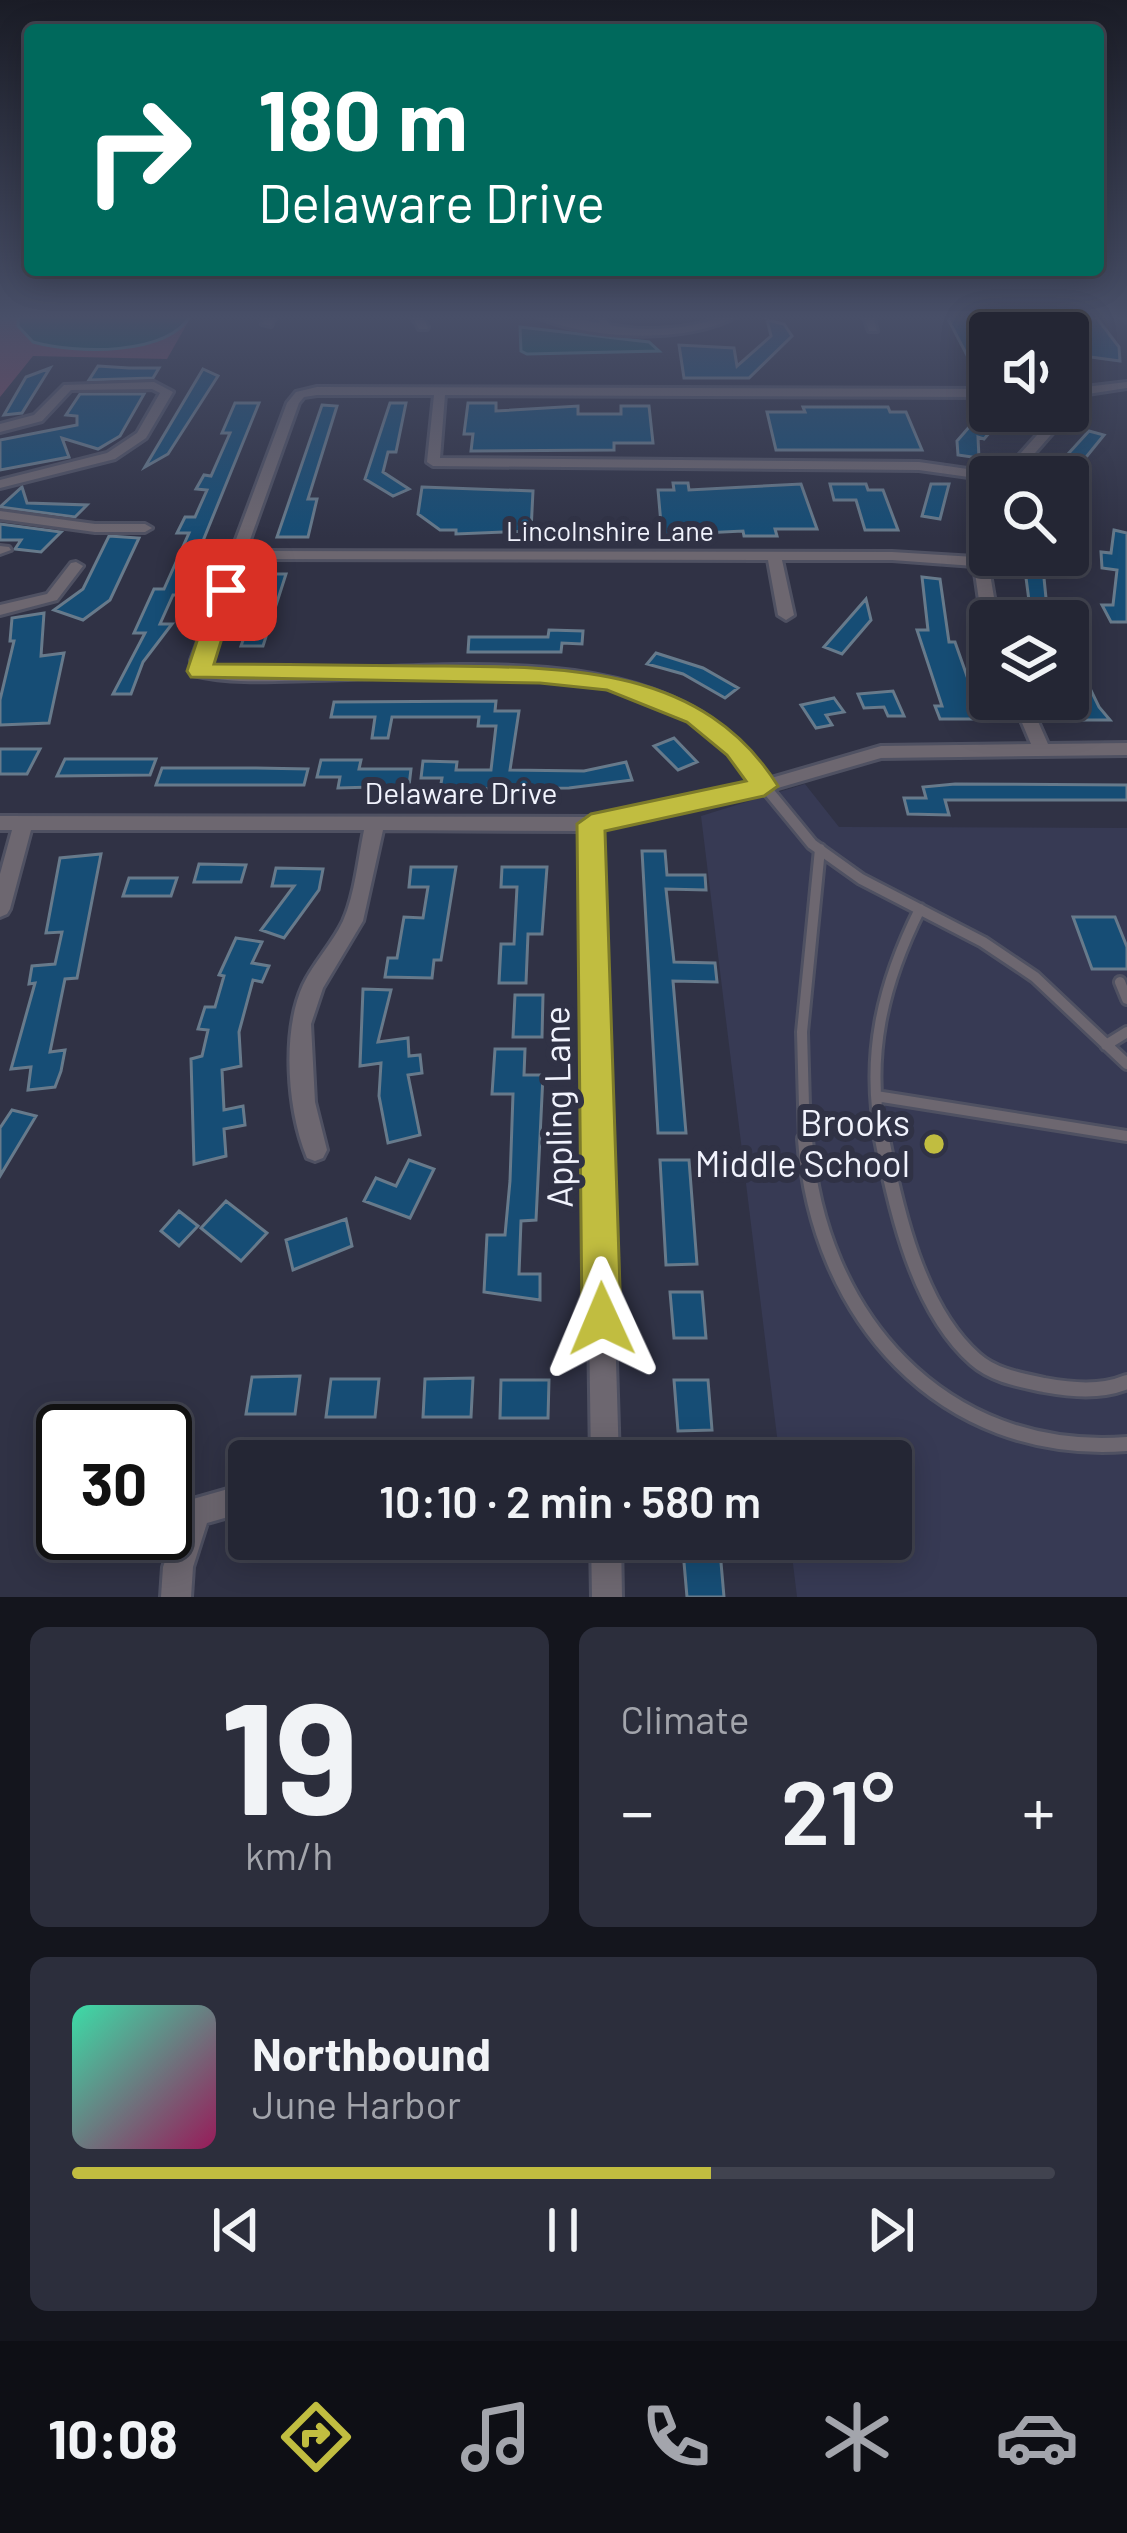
<!DOCTYPE html>
<meta charset="utf-8">
<style>
:root{--surface:#242634;--page:#2c2e3c;--text:#f1f3f6;--muted:#a3a5ac;--line:#41434f;--accent:#c1bd40}
body{margin:0;font-family:Barlow,sans-serif;background:var(--page);color:var(--text);height:100vh;display:flex;flex-direction:column;font-size:45px;white-space:nowrap}
*{box-sizing:border-box;margin:0}
p{font-size:39px;color:var(--muted)}
.icon{flex:none;width:66px;height:66px;fill:none;stroke:currentColor;stroke-width:2;stroke-linecap:round;stroke-linejoin:round}
.map{position:relative;height:1597px;overflow:hidden}
.panel{display:flex;flex-direction:column;gap:30px;padding:30px;background:#14151d;flex:1}
.panel>*{flex:none}
.guide{position:absolute;left:24px;top:24px;width:1080px;height:252px;border-radius:12px;box-shadow:0 6px 30px #0003,0 0 0 3px var(--line);background:#00695c;color:#fff;overflow:hidden}
.controls{position:absolute;left:969px;top:312px;display:grid;gap:24px}
.controls a{display:grid;place-items:center;width:120px;height:120px;border-radius:12px;background:var(--surface);box-shadow:0 6px 30px #0003,0 0 0 3px var(--line);font-size:60px}
.speed{position:absolute;left:36px;top:1404px;display:flex;gap:24px;font-size:60px;font-weight:700;text-align:center}
.speed>*{display:grid;place-content:center;width:156px;height:156px;border-radius:50%;background:var(--surface);box-shadow:0 6px 30px #0003,0 0 0 3px var(--line);line-height:1}
.speed .limit{border:6px solid #111;border-radius:18px;background:#fff;color:#111}
.pin{position:absolute;display:grid;place-items:center;width:102px;height:102px;color:#fff;margin:-51px;border-radius:24px;box-shadow:0 6px 18px #0006}
.me{position:absolute;width:132px;margin:-66px;rotate:359deg;stroke-linejoin:round;filter:drop-shadow(0 0 9px #0008)}
.turn{display:flex;align-items:center;gap:42px;height:252px;padding:0 36px;font-size:54px}
.turn .icon{width:156px;height:156px;stroke-width:2.5}
.turn b{display:block;font-size:84px;line-height:102px}
.big{font-size:90px;font-weight:600;line-height:1.1}
.panel .tile{flex:1;display:flex;flex-direction:column;justify-content:center;gap:18px;min-width:0;padding:0 42px;border-radius:18px;background:var(--page)}
.panel .dial{align-items:center;gap:0}
.dial b{font-size:156px;line-height:1}
.song{display:flex;align-items:center;gap:36px}
.cover{width:144px;height:144px;border-radius:18px;background:linear-gradient(135deg,hsl(160 70% 55%),hsl(330 70% 35%))}
.played{height:12px;border-radius:6px;background:linear-gradient(90deg,var(--accent) 65%,var(--line) 65%)}
.keys{display:flex;justify-content:space-around;direction:ltr}
.heat{display:flex;justify-content:space-between;align-items:center;font-size:66px;direction:ltr}
.panel .tiles{flex:1;display:grid;gap:30px;grid-template-columns:1fr 1fr}
.tile:last-child{grid-column:span 2}
.trip{position:absolute;left:228px;top:1440px;width:684px;height:120px;border-radius:12px;background:var(--surface);box-shadow:0 6px 30px #0003,0 0 0 3px var(--line);font-weight:600;line-height:120px;text-align:center}
.tabs{display:flex;height:192px;justify-content:space-around;align-items:center;background:#0e0f15;color:var(--muted)}
.tabs .icon{width:84px;height:84px}
.tabs .selected{color:var(--accent)}
.tabs b{font-size:54px;color:var(--text)}
.map>svg:first-child{display:block}
</style>
<div class="map">
<svg width="1127" height="1597" viewBox="0 0 1127 1597">
<rect width="100%" height="100%" fill="#303245"/>
<path fill="#373a54" d="M805,784L839,827L1127,828V1597H797L790,1539H891V1461H780L701,816Z"/>
<path fill="#784861" d="M0,315H192L167,359L33,356L0,397Z"/>
<path fill="#00525e" stroke="#48828e" stroke-width="3" d="M18,315H191C167,356 76,354 33,342L18,326Z
M520,327L649,342L659,351L527,354L521,351Z"/>
<path fill="#164d75" stroke="#677a8b" stroke-width="3" d="M956,315H966L990,351V361H970L948,319Z
M1035,315L1097,318L1119,347L1120,361L1068,354V328H1044Z
M767,320L784,324L792,336L749,378H684L679,345L734,348L737,366L771,336Z
M98,366L129,368H159L153,378L89,380Z
M50,368L22,413L4,415L26,377Z
M203,369L218,376L168,454L145,467Z
M80,394H144L120,436L98,449L62,438L69,457L0,470V440L77,425V416L66,415Z
M235,403H259L181,595H173L160,624H172L143,662L131,694H113L145,633H134L154,589H164L189,533H177L185,517H195L207,490L196,489L204,475L211,476L230,433H222Z
M390,403H406L396,452H388L383,472L409,489L393,496L365,479Z
M468,403H496V411L578,406V414H621V406H649L653,443H614V450L471,451L473,434H464Z
M322,405L337,406L308,499H317L308,537H277Z
M803,407H888L890,412H906L922,450H776L767,412H805Z
M983,411H1008L984,439L978,437L979,458L958,455L957,441Z
M1089,431L1104,435L1070,477H1047Z
M673,483H688L689,490L801,484L817,529H775L777,536H744L743,531L662,535L658,490H674Z
M830,484H866L868,490H883L898,530H865L856,500H834Z
M931,484H949L940,519L922,516Z
M22,487L27,503L87,505L75,517L0,507Z
M422,487L533,491L531,531L456,534V530H440L418,514Z
M0,524L61,532L41,552L15,549L21,540H0Z
M1114,530L1127,533V622H1111L1102,605H1113L1117,570L1102,568L1101,552L1111,553Z
M109,536L139,538L110,600L83,620L54,610L83,589Z
M1023,555L1042,558L1047,608H1057L1061,621L1031,616Z
M266,574H286L263,646H241Z
M922,577L940,579L949,642H955L982,719H940L935,706H942L917,630H928Z
M866,599L871,620L842,654L824,647Z
M44,613L41,656L64,653L49,723L0,725V700L14,641H10L12,618Z
M549,630L583,631L582,644L562,643L561,652H468L469,637H548Z
M1068,643L1099,707L1110,720H1078L1068,697Z
M656,653L703,668L738,688L725,698L683,674L647,664Z
M893,691L904,716H888L884,707L864,708L858,694Z
M834,698L844,712L826,715L832,725L816,728L801,705Z
M496,701L495,711H519L510,770L584,771L626,762L632,780L569,788L440,789L442,778H421L423,761L457,762L456,770H491L496,726H478L479,717H392L388,738H372L375,717H331L334,702Z
M674,738L697,762L678,770L654,746Z
M0,749H40L27,774H0Z
M65,759H156L150,775L57,776Z
M321,760H361L359,769H411L409,786L338,788L340,777H317Z
M162,768H256L308,769L304,785H156Z
M955,784L1127,785V800H945L949,815L908,814L904,798H926L923,787Z
M642,851H665L667,875H705L706,890L666,889L674,962L715,963L717,982L673,981L686,1133H658Z
M101,854L77,978L65,979L50,1052L65,1050L61,1071L55,1087L28,1090L31,1067L11,1069L35,983L29,984L32,966L55,964L62,932L46,933L60,858Z
M199,864L246,865L241,882H194Z
M411,867H456L441,960H434L432,978L385,977L388,958H397L404,917L423,918L428,887H409Z
M502,867H547L542,934H528L526,983H499L501,944H514L517,887H501Z
M276,868L323,869L319,890L284,938L261,930L294,886H272Z
M129,878H177L171,896H123Z
M1073,917H1115L1127,947V969H1092Z
M236,938L262,942L252,963L269,966L262,982L253,980L239,1032L241,1066L222,1070L224,1110L243,1106L245,1125L224,1129L226,1156L194,1164L191,1059L202,1056L208,1030L198,1029L205,1007H215L224,976L219,975Z
M363,989L391,990L378,1042L408,1038L409,1056L420,1055L422,1073L408,1075L420,1135L388,1143L379,1096L381,1063L360,1066Z
M515,995H543L542,1037H513Z
M495,1049H525L524,1075H543L536,1220L521,1221L519,1274H540V1300L484,1292L487,1235H505L510,1181L513,1094H492Z
M12,1110L36,1116L0,1176V1128Z
M409,1160L434,1169L410,1218L364,1201L376,1178L396,1186Z
M660,1160H689L697,1264L666,1265Z
M226,1201L267,1233L241,1261L201,1228Z
M179,1211L198,1226L179,1246L161,1231Z
M346,1219L352,1246L293,1270L286,1240Z
M670,1292H702L706,1338H674Z
M300,1376L295,1414H246L252,1377Z
M473,1378L471,1417H423L425,1379Z
M331,1379H379L375,1417H326Z
M501,1380H549L548,1418H500Z
M674,1380H708L712,1430L678,1431Z
M683,1551H720L724,1597H687Z"/>
<g fill="none" stroke-linecap="round" stroke-linejoin="round">
<defs>
<path id="service-far3" d="M598,315L608,327"/>
<path id="service-far2" d="M764,786L768,791"/>
<path id="service-far1" d="M766,788L812,844L861,879L983,942L1035,977L1127,1064
M1120,982L1127,999
M1106,1045L1127,1032
M876,1096L1127,1136
M805,1142L802,1032L820,849
M882,1142C865,1057 882,985 920,909"/>
<path id="service" d="M805,1139C817,1314 941,1458 1127,1444
M882,1139C896,1210 918,1309 975,1359C994,1376 1021,1380 1044,1385C1072,1390 1100,1393 1127,1382"/>
<path id="minor" d="M266,315H276L271,326L262,324Z
M411,315H421L428,327L427,329H419Z
M533,315C570,313 608,329 646,329C662,329 678,328 693,325C709,322 723,314 739,315C689,345 585,340 533,315Z
M863,315H873L877,331H869Z
M986,315H996L1010,333H999Z
M1118,315H1127V322Z
M154,382L173,392L146,438L115,459L0,488V480L107,453L137,433L160,393L152,389L71,390L42,421L0,432V424L34,415L64,385Z
M1127,382V388L1068,397V389Z
M317,387L990,389V397L445,395L440,458L919,462L1002,474L1046,425L1049,411H1061L1056,429L1014,477H990V480L919,470L433,466L427,462L434,395H317L304,397L299,403L246,551L892,552L975,557L983,509L990,505L988,562L998,621H990V626L982,621L974,566L892,560H782L794,615L786,620L778,615L768,560L243,559L207,660V667C240,672 274,670 308,670C430,668 596,646 704,714C730,730 750,755 768,779L881,746L1031,744L1012,699H1028L1048,744L1127,743V755L881,758L764,792L600,829L619,1461H591L582,831L383,830L363,921L323,988L311,1024L315,1102L327,1150L323,1158L315,1161L307,1158C287,1110 282,1031 303,985C314,962 332,944 343,921C355,894 358,859 364,830H31L10,909L7,914L0,917V874L12,830H0V816L591,817L752,782C733,758 713,733 686,718C579,658 432,678 313,680C273,681 233,684 193,675L191,660L287,403L296,392Z
M0,511L95,524H145L152,528L145,532H95L0,519Z
M0,546L9,547L11,550L0,554Z
M76,562L83,566L57,600L0,615V605L47,594L71,563Z
M249,1483V1511L207,1523L193,1567L191,1597H161L163,1567L186,1501Z
M591,1539H621L622,1597H592Z"/>
</defs>
<use href="#service-far3" stroke="#4f5162" stroke-width="10"/>
<use href="#service-far2" stroke="#4f5162" stroke-width="12"/>
<use href="#service-far1" stroke="#4f5162" stroke-width="16"/>
<use href="#service" stroke="#4f5162" stroke-width="20"/>
<use href="#minor" stroke="#4f5162" stroke-width="6"/>
<use href="#service-far3" stroke="#6d6770" stroke-width="6"/>
<use href="#service-far2" stroke="#6d6770" stroke-width="8"/>
<use href="#service-far1" stroke="#6d6770" stroke-width="10"/>
<use href="#service" stroke="#6d6770" stroke-width="14"/>
<use href="#minor" fill="#6d6770" fill-rule="evenodd"/>
</g>
<linearGradient id="sky" x2="0" y2="1"><stop stop-color="#1a1c26"/><stop offset="0.59" stop-color="#484f68"/><stop offset="1" stop-color="#484f68" stop-opacity="0"/></linearGradient>
<rect width="1127" height="538" fill="url(#sky)"/>
<path fill="#c1bd40" stroke="#7d7b2a" stroke-width="3" d="M226,583L237,590L214,664C284,664 354,665 424,666C555,667 700,661 778,786L764,796L605,831L621,1319L615,1333L602,1339L588,1333L582,1319L577,824L591,814L746,781L727,755L687,722L607,690L540,683L191,677L187,671L214,590Z"/>
<circle fill="#c1bd40" stroke="#303245" stroke-width="4.5" cx="934" cy="1144" r="12"/>
<g text-anchor="middle" stroke-width="12" stroke-linejoin="round" paint-order="stroke">
<g font-size="27" fill="#f1f3fd" stroke="#303245">
<text x="610" y="541">Lincolnshire Lane</text>
</g>
<g font-size="30" fill="#f1f3fd" stroke="#303245">
<text x="461" y="804">Delaware Drive</text>
</g>
<g font-size="36" fill="#f1f3fd" stroke="#303245">
<text transform="translate(558 1107) rotate(-91)" y="13">Appling Lane</text>
</g>
<g font-size="36" fill="#f1f3fd" stroke="#303245" text-anchor="end">
<text x="910" y="1136">Brooks<tspan x="910" dy="41">Middle School</tspan></text>
</g>
</g>
</svg>
<div class="controls">
<a><svg class="icon" aria-label="sound" viewBox="0 0 24 24"><path d="M4 9h4l5-4v14l-5-4H4zM17 9q2 3 0 6"/></svg></a>
<a><svg class="icon" aria-label="search" viewBox="0 0 24 24"><circle cx="10" cy="10" r="6"/><path d="M15 15l6 6"/></svg></a>
<a><svg class="icon" aria-label="layers" viewBox="0 0 24 24"><path d="M12 4l9 5-9 5-9-5zM3 14l9 5 9-5"/></svg></a>
</div>
<div class="speed"><div class="limit">30</div></div>
<div class="pin" style="left:226px;top:590px;background:#d93025"><svg class="icon" aria-label="arrive" viewBox="0 0 24 24"><path d="M6 21V4h12l-3 4 3 4H6"/></svg></div>
<svg class="me" style="left:602px;top:1319px" viewBox="-20 -20 40 40"><path d="M0-17L14 15 0 8-14 15z" fill="#c1bd40" stroke="#fff" stroke-width="4"/></svg>
<div class="trip">10:10 · 2 min · 580 m</div>
<div class="guide">
<div class="turn"><svg class="icon" aria-label="right" viewBox="0 0 24 24"><path d="M7 20v-9h11M14 6l5 5-5 5"/></svg><div><b>180 m</b>Delaware Drive</div></div>
</div>
</div>
<section class="panel">
<div class="tiles">
<div class="tile dial"><b>19</b><p>km/h</p></div>
<div class="tile"><p>Climate</p>
<div class="heat"><a>−</a><b class="big">21°</b><a>+</a></div>
</div>
<div class="tile">
<div class="song"><i class="cover"></i><div><b>Northbound</b><p>June Harbor</p></div></div>
<div class="played"></div>
<div class="keys"><svg class="icon" aria-label="previous" viewBox="0 0 24 24"><path d="M18 5L8 12l10 7zM5 5v14"/></svg><svg class="icon" aria-label="pause" viewBox="0 0 24 24"><path d="M8 5v14M16 5v14"/></svg><svg class="icon" aria-label="next" viewBox="0 0 24 24"><path d="M6 5l10 7-10 7zM19 5v14"/></svg></div>
</div>
</div>
</section>
<nav class="tabs">
<b>10:08</b>
<svg class="icon selected" aria-label="directions" viewBox="0 0 24 24"><path d="M12 3l9 9-9 9-9-9zM9 14v-3h6M13 9l2 2-2 2"/></svg>
<svg class="icon" aria-label="music" viewBox="0 0 24 24"><path d="M9 18V5l10-2v13"/><circle cx="6" cy="18" r="3"/><circle cx="16" cy="16" r="3"/></svg>
<svg class="icon" aria-label="phone" viewBox="0 0 24 24"><path d="M5 4h4l2 5-3 2q2 4 5 5l2-3 5 2v4C11 20 4 13 5 4z"/></svg>
<svg class="icon" aria-label="climate" viewBox="0 0 24 24"><path d="M12 3v18M4 7l16 10M4 17L20 7"/></svg>
<svg class="icon" aria-label="car" viewBox="0 0 24 24"><path d="M5 17H2v-5l4-1 3-4h7l3 4 3 1v5h-3M9 17h6M6 11h13"/><circle cx="7" cy="17" r="2"/><circle cx="17" cy="17" r="2"/></svg>
</nav>
